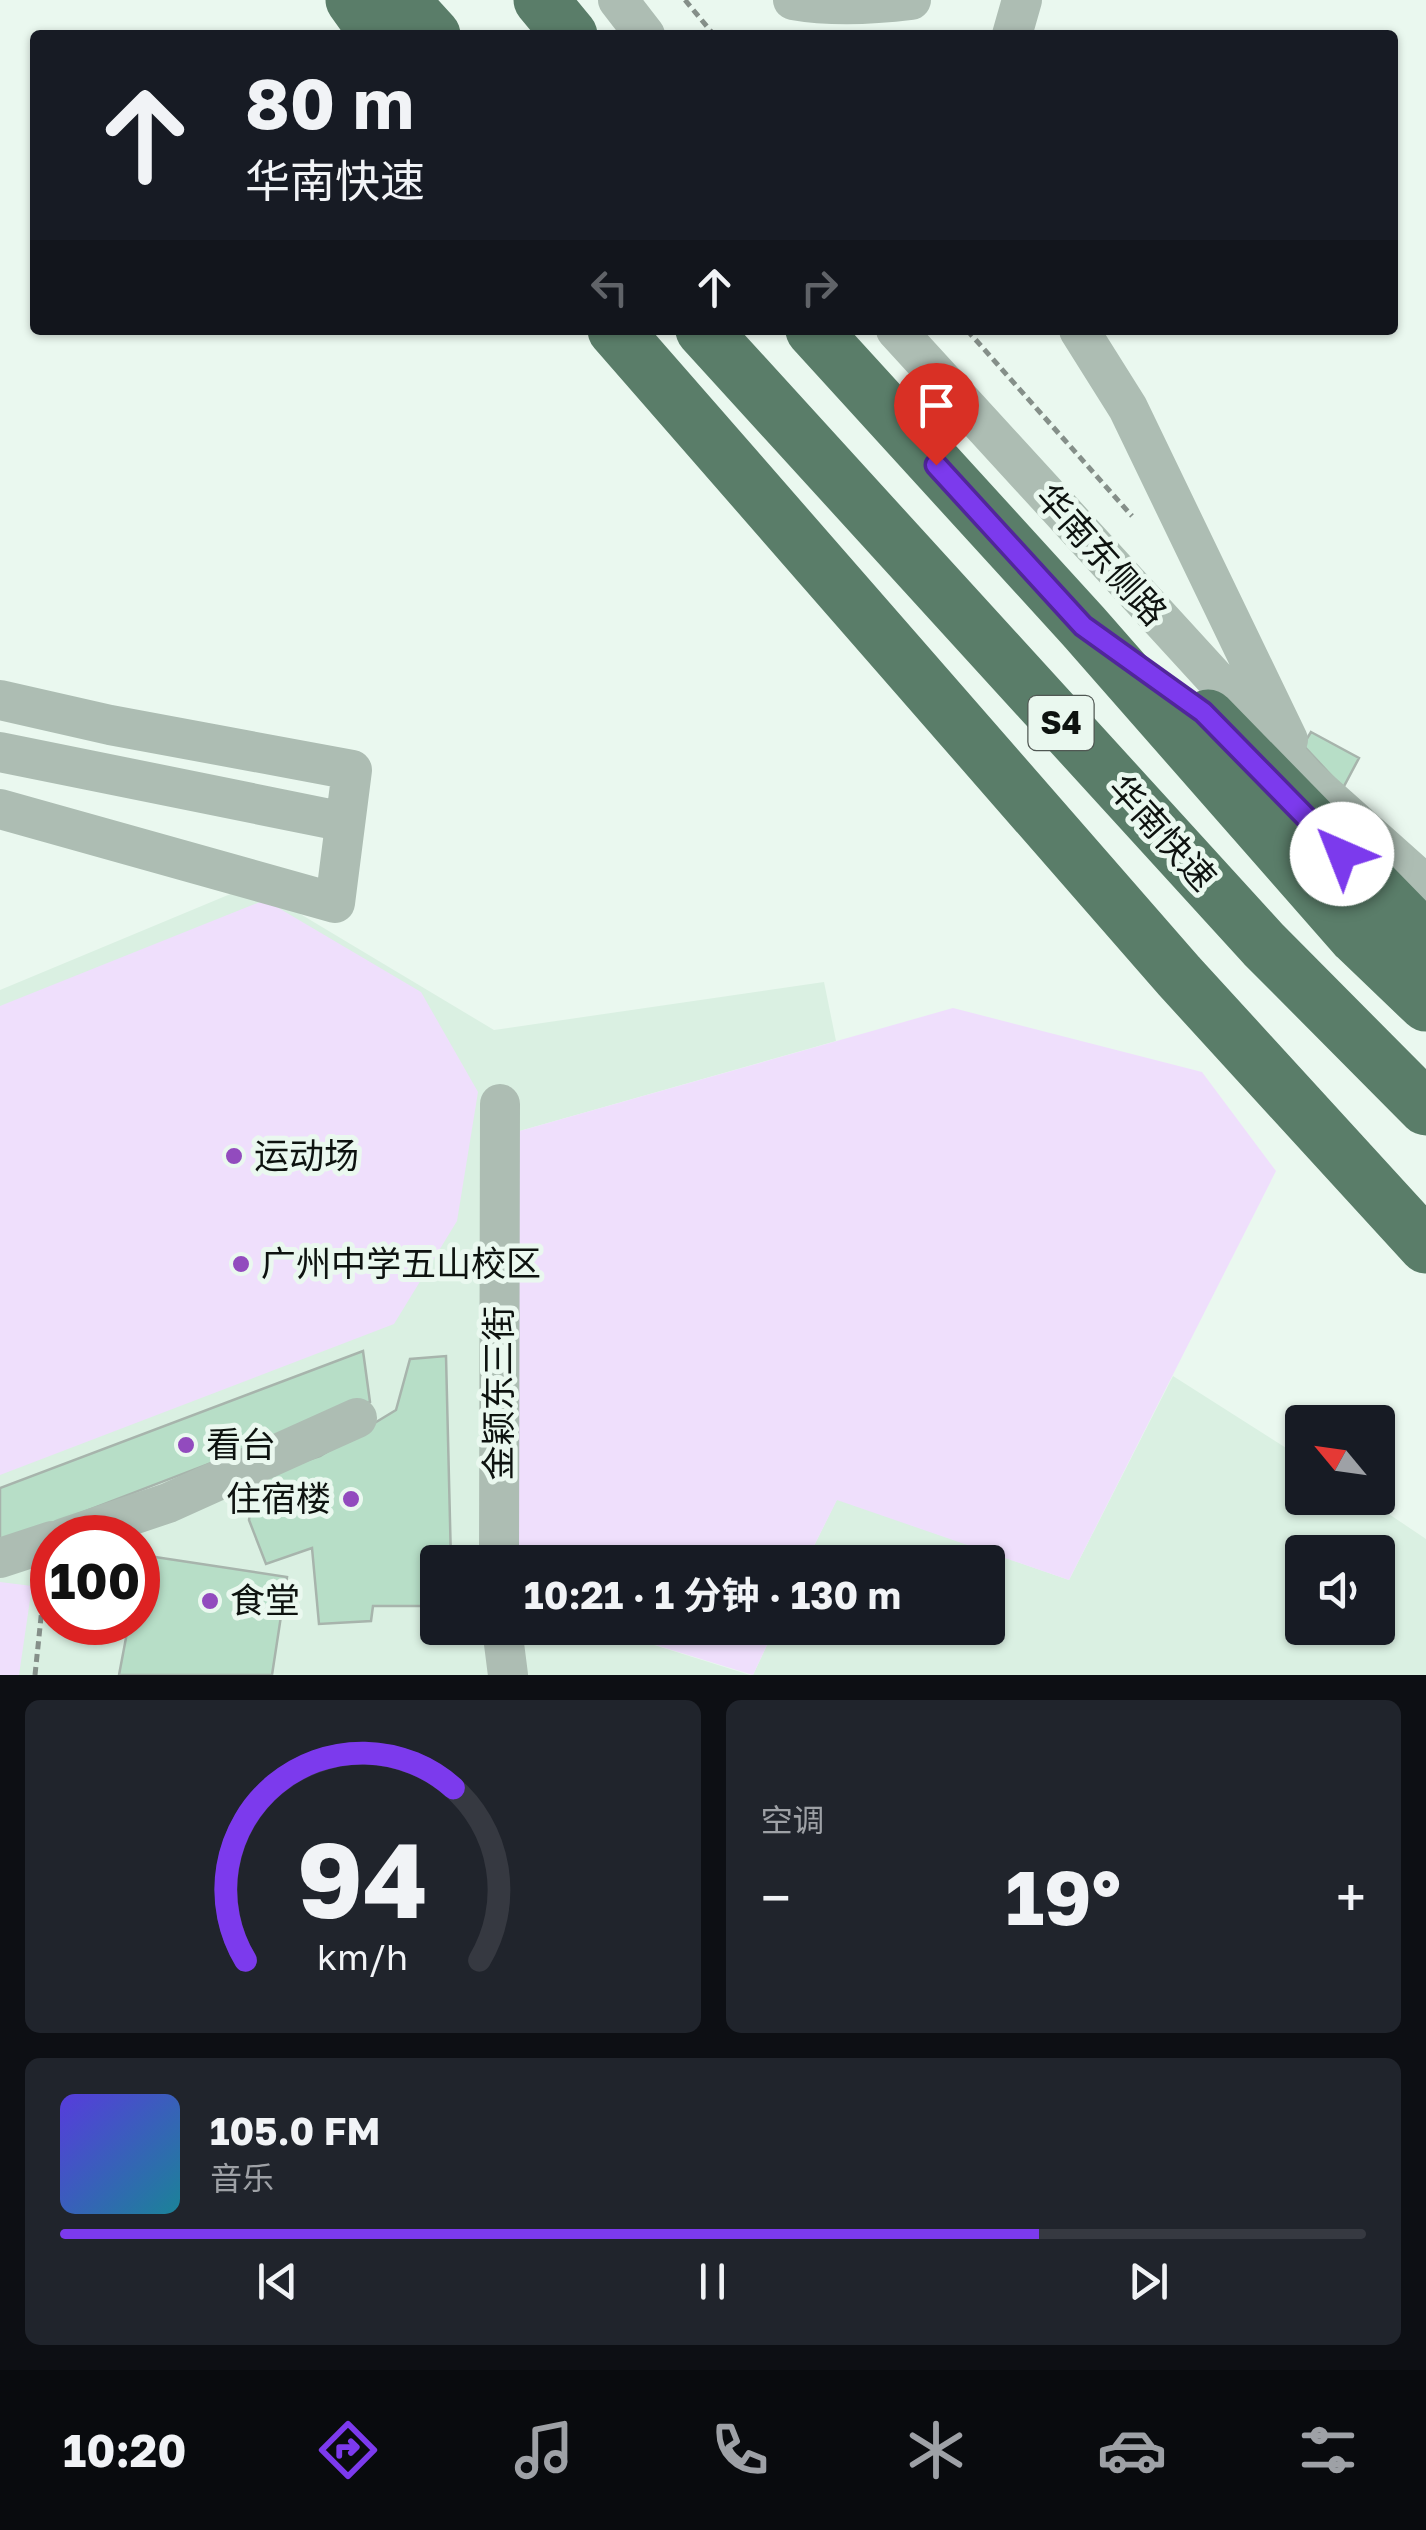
<!DOCTYPE html>
<html lang="zh">
<meta charset="utf-8">
<style>
:root{--surface:#171b24;--page:#20242c;--text:#f1f3f6;--muted:#9ea1a6;--line:#363941;--accent:#7c3aed}
body{margin:0;font-family:"Golos Text","Noto Sans SC",sans-serif;background:var(--page);color:var(--text);height:100vh;display:flex;flex-direction:column;font-size:38px;white-space:nowrap}
*{box-sizing:border-box;margin:0}
p{font-size:32px;color:var(--muted)}
.icon{flex:none;width:55px;height:55px;fill:none;stroke:currentColor;stroke-width:2;stroke-linecap:round;stroke-linejoin:round}
.map{position:relative;height:1675px;overflow:hidden}
.side{display:flex;flex-direction:column;gap:25px;padding:25px;background:#0d0f14;flex:1}
.side>*{flex:none}
.hud{position:absolute;left:30px;top:30px;width:1368px;height:305px;border-radius:10px;box-shadow:0 2px 8px #0004;background:#171b24;color:var(--text);overflow:hidden}
.needle{width:65px;rotate:299deg}
.fabs{position:absolute;left:1285px;top:1405px;display:grid;gap:20px}
.fabs a{display:grid;place-items:center;width:110px;height:110px;border-radius:10px;background:var(--surface);box-shadow:0 2px 8px #0004;font-size:50px}
.speed{position:absolute;left:30px;top:1515px;display:flex;gap:20px;font-size:50px;font-weight:700;text-align:center}
.speed>*{display:grid;place-content:center;width:130px;height:130px;border-radius:50%;background:var(--surface);box-shadow:0 2px 8px #0004;line-height:1}
.speed .limit{border:15px solid #d22;background:#fff;color:#111}
.pin{position:absolute;display:grid;place-items:center;width:85px;height:85px;color:#fff;margin:-102px -42px;border-radius:50% 50% 50% 0;rotate:-45deg;box-shadow:0 0 10px #0007}
.pin .icon{rotate:45deg}
.me{position:absolute;width:110px;margin:-55px;rotate:316deg;stroke-linejoin:round;filter:drop-shadow(0 0 8px #0008)}
.turn{display:flex;align-items:center;gap:35px;height:210px;padding:0 50px;font-size:45px}
.turn .icon{width:130px;height:130px;stroke-width:2.5}
.turn b{display:block;font-size:70px;line-height:85px}
.lanes{display:flex;align-items:center;height:95px;padding:0 50px;background:#0003;justify-content:center;gap:50px;direction:ltr}
.lanes .off{opacity:.35}
.big{font-size:75px;font-weight:700;line-height:1.1}
.side .widget{flex:1;display:flex;flex-direction:column;justify-content:center;gap:15px;min-width:0;padding:0 35px;border-radius:15px;background:var(--page)}
.side .dial{align-items:center;gap:0}
.dial svg{height:260px;overflow:visible;fill:none;stroke:var(--line);stroke-width:7;stroke-linecap:round;text-anchor:middle}
.dial text{fill:var(--text);stroke:none}
.song{display:flex;align-items:center;gap:30px}
.cover{width:120px;height:120px;border-radius:15px;background:linear-gradient(135deg,hsl(250 70% 55%),hsl(190 70% 35%))}
.played{height:10px;border-radius:5px;background:linear-gradient(90deg,var(--accent) 75%,var(--line) 75%)}
.keys{display:flex;justify-content:space-around;direction:ltr}
.heat{display:flex;justify-content:space-between;align-items:center;font-size:55px;direction:ltr}
.side .tiles{flex:1;display:grid;gap:25px;grid-template-columns:1fr 1fr}
.widget:last-child{grid-column:span 2}
.trip{position:absolute;left:420px;top:1545px;width:585px;height:100px;border-radius:10px;background:var(--surface);box-shadow:0 2px 8px #0004;font-weight:700;line-height:100px;text-align:center}
.tab-bar{display:flex;height:160px;justify-content:space-around;align-items:center;background:#090b0e;color:var(--muted)}
.tab-bar .icon{width:70px;height:70px}
.tab-bar .current{color:var(--accent)}
.tab-bar b{font-size:45px;color:var(--text)}
.map>svg:first-child{display:block}
</style>
<div class="map">
<svg width="1426" height="1675" viewBox="0 0 1426 1675">
<rect width="100%" height="100%" fill="#eaf8ef"/>
<path fill="#daf0e2" fill-rule="evenodd" d="M252,885L494,1030L824,982L836,1041L509,1134L516,1562H438V1628H600L750,1675H0V990ZM52,1538H138V1622H52Z
M1173,1376L1302,1458V1498H1365L1426,1539V1675H753L775,1628H988V1562H806L837,1499L1069,1580ZM1302,1552H1378V1628H1302Z"/>
<path fill="#efdffc" d="M265,900L421,992L478,1092L457,1221L394,1324L0,1475V1006Z
M953,1008L1202,1072L1276,1171L1069,1580L837,1500L806,1562H516L509,1134Z
M0,1582L32,1586L19,1675H0Z
M600,1628H775L753,1675Z"/>
<path fill="#b7dec7" stroke="#a7b4ac" stroke-width="2.5" d="M1311,732L1359,758L1343,788L1303,745Z
M363,1351L370,1402L0,1544V1488Z
M446,1356L451,1562H438V1606H373L371,1621L319,1624L312,1548L266,1564L249,1520L255,1477L320,1456L396,1410L410,1359Z
M142,1555L287,1577L272,1675H119L129,1622H138V1579Z"/>
<g fill="none" stroke-linecap="round" stroke-linejoin="round">
<path stroke="#858f89" stroke-width="5" stroke-dasharray="8 5" stroke-linecap="butt" d="M685,0L714,35
M967,330L1132,516
M35,1675L45,1579"/>
<path stroke="#adbdb3" stroke-width="40" d="M618,0L645,35
M793,0C832,7 871,5 911,0
M1012,35L1022,0
M896,330L1307,779L1426,885
M1079,330L1128,408L1288,740
M0,700L110,725L352,770L335,903L0,809
M0,752L345,822
M64,1538L168,1503L357,1418
M0,1558L52,1541
M499,1562L500,1104
M502,1628L508,1675"/>
<path stroke="#5a7d69" stroke-width="55" d="M353,0L378,35
M401,0L433,35
M541,0L570,35
M615,330L1179,976L1426,1246
M703,330L1264,945L1426,1108
M813,330L1083,626L1356,937L1426,1004
M1208,717L1426,940"/>
</g>
<g fill="none" stroke-linecap="round" stroke-linejoin="round">
<defs>
<path id="route" d="M936,465L1083,626L1203,712L1342,854"/>
</defs>
<use href="#route" stroke="#51269a" stroke-width="25"/>
<use href="#route" stroke="#7c3aed" stroke-width="18"/>
</g>
<g fill="#924bbe" stroke="#eaf8ef" stroke-width="4">
<circle cx="234" cy="1156" r="10"/>
<circle cx="241" cy="1264" r="10"/>
<circle cx="186" cy="1445" r="10"/>
<circle cx="351" cy="1499" r="10"/>
<circle cx="210" cy="1601" r="10"/>
</g>
<g text-anchor="middle" stroke-width="10" stroke-linejoin="round" paint-order="stroke">
<rect fill="#eaf8ef" stroke="#505853" stroke-width="2.5" x="1028.5" y="696" width="65" height="54" rx="8"/>
<g font-size="32" font-weight="bold" fill="#0e1310">
<text x="1061" y="734">S4</text>
</g>
<g font-size="35" fill="#0e1310" stroke="#eaf8ef">
<text transform="translate(1101 555) rotate(48)" y="12">华南东侧路</text>
<text transform="translate(1162 833) rotate(48)" y="12">华南快速</text>
<text transform="translate(499 1393) rotate(-90)" y="12">金颖东三街</text>
</g>
<g font-size="35" fill="#0e1310" stroke="#eaf8ef" text-anchor="start">
<text x="254" y="1168">运动场</text>
<text x="261" y="1276">广州中学五山校区</text>
<text x="206" y="1457">看台</text>
<text x="331" y="1511" text-anchor="end">住宿楼</text>
<text x="230" y="1613">食堂</text>
</g>
</g>
</svg>
<div class="fabs">
<a><svg class="needle" viewBox="-14 -14 28 28"><path d="M0-13l5 13h-10z" fill="#e53935"/><path d="M0 13l5-13h-10z" fill="#9ea1a6"/></svg></a>
<a><svg class="icon" aria-label="sound" viewBox="0 0 24 24"><path d="M4 9h4l5-4v14l-5-4H4zM17 9q2 3 0 6"/></svg></a>
</div>
<div class="speed"><div class="limit">100</div></div>
<div class="pin" style="left:936px;top:465px;background:#d93025"><svg class="icon" aria-label="arrive" viewBox="0 0 24 24"><path d="M6 21V4h12l-3 4 3 4H6"/></svg></div>
<svg class="me" style="left:1342px;top:854px" viewBox="-20 -20 40 40"><circle r="19" fill="#fff"/><path d="M0-13L10 11 0 6-10 11z" fill="#7c3aed"/></svg>
<div class="trip">10:21 · 1 分钟 · 130 m</div>
<div class="hud">
<div class="turn"><svg class="icon" aria-label="ahead" viewBox="0 0 24 24"><path d="M12 20V5M6 11l6-6 6 6"/></svg><div><b>80 m</b>华南快速</div></div>
<div class="lanes"><svg class="icon off" aria-label="left" viewBox="0 0 24 24"><path d="M17 20v-9H6M10 6l-5 5 5 5"/></svg><svg class="icon" aria-label="ahead" viewBox="0 0 24 24"><path d="M12 20V5M6 11l6-6 6 6"/></svg><svg class="icon off" aria-label="right" viewBox="0 0 24 24"><path d="M7 20v-9h11M14 6l5 5-5 5"/></svg></div>
</div>
</div>
<section class="side">
<div class="tiles">
<div class="widget dial"><svg viewBox="0 0 100 80">
<path d="M14 69A42 42 0 1 1 86 69"/>
<path d="M14 69A42 42 0 0 1 78 16" stroke="#7c3aed"/>
<text x="50" y="56" font-size="32" font-weight="700">94</text>
<text x="50" y="72" font-size="11">km/h</text>
</svg></div>
<div class="widget"><p>空调</p>
<div class="heat"><a>−</a><b class="big">19°</b><a>+</a></div>
</div>
<div class="widget">
<div class="song"><i class="cover"></i><div><b>105.0 FM</b><p>音乐</p></div></div>
<div class="played"></div>
<div class="keys"><svg class="icon" aria-label="previous" viewBox="0 0 24 24"><path d="M18 5L8 12l10 7zM5 5v14"/></svg><svg class="icon" aria-label="pause" viewBox="0 0 24 24"><path d="M8 5v14M16 5v14"/></svg><svg class="icon" aria-label="next" viewBox="0 0 24 24"><path d="M6 5l10 7-10 7zM19 5v14"/></svg></div>
</div>
</div>
</section>
<nav class="tab-bar">
<b>10:20</b>
<svg class="icon current" aria-label="directions" viewBox="0 0 24 24"><path d="M12 3l9 9-9 9-9-9zM9 14v-3h6M13 9l2 2-2 2"/></svg>
<svg class="icon" aria-label="music" viewBox="0 0 24 24"><path d="M9 18V5l10-2v13"/><circle cx="6" cy="18" r="3"/><circle cx="16" cy="16" r="3"/></svg>
<svg class="icon" aria-label="phone" viewBox="0 0 24 24"><path d="M5 4h4l2 5-3 2q2 4 5 5l2-3 5 2v4C11 20 4 13 5 4z"/></svg>
<svg class="icon" aria-label="climate" viewBox="0 0 24 24"><path d="M12 3v18M4 7l16 10M4 17L20 7"/></svg>
<svg class="icon" aria-label="car" viewBox="0 0 24 24"><path d="M5 17H2v-5l4-1 3-4h7l3 4 3 1v5h-3M9 17h6M6 11h13"/><circle cx="7" cy="17" r="2"/><circle cx="17" cy="17" r="2"/></svg>
<svg class="icon" aria-label="filters" viewBox="0 0 24 24"><path d="M4 7h16M4 17h16"/><circle cx="9" cy="7" r="2"/><circle cx="15" cy="17" r="2"/></svg>
</nav>
